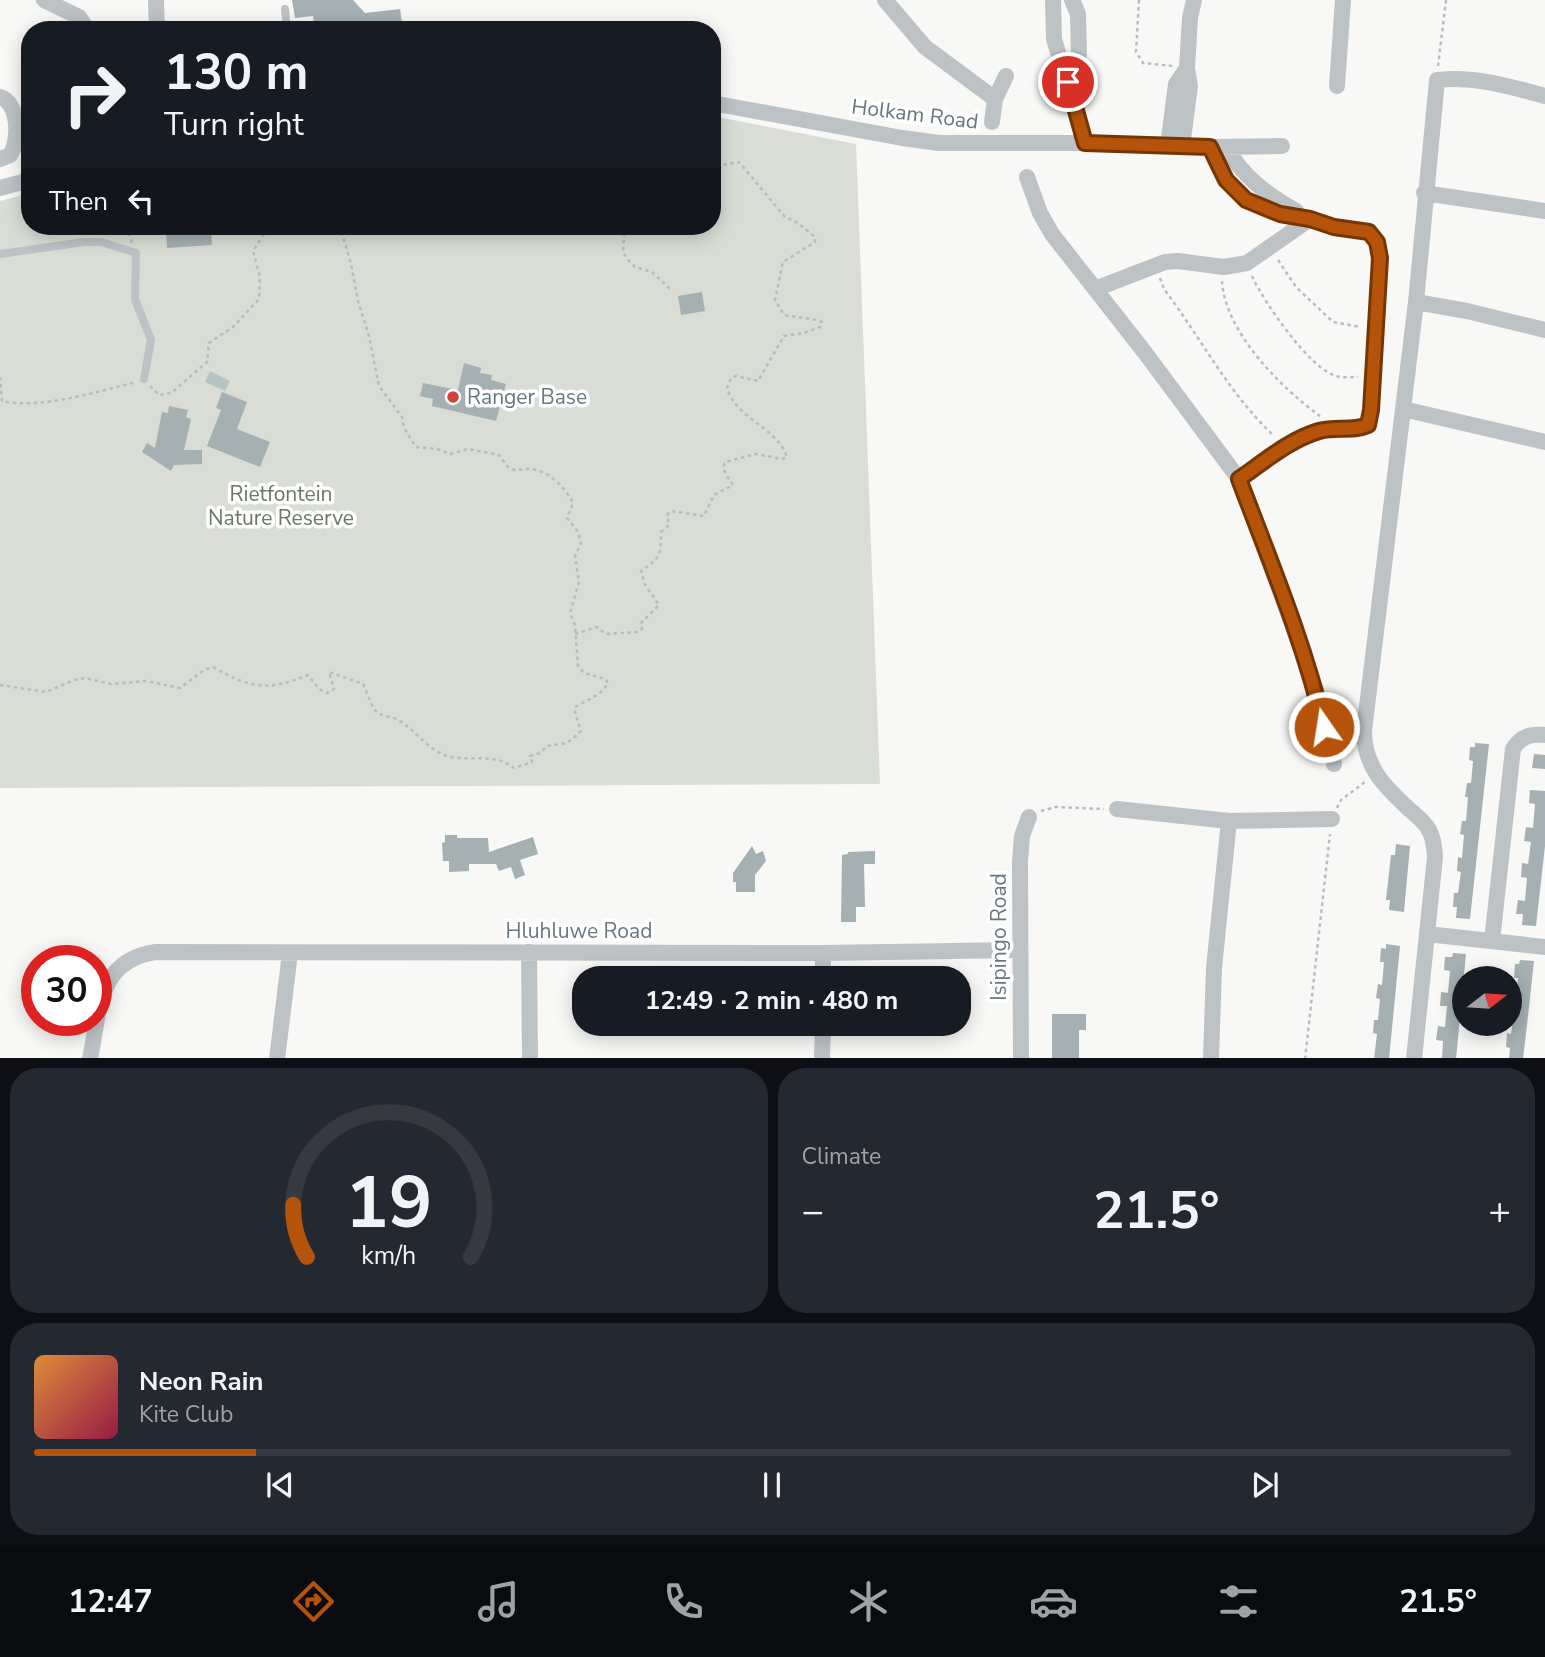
<!DOCTYPE html>
<meta charset="utf-8">
<style>
:root{--surface:#171b24;--page:#242831;--text:#f1f3f6;--muted:#9ea1a6;--line:#363941;--accent:#b45309}
body{margin:0;font-family:"Nunito Sans",sans-serif;background:var(--page);color:var(--text);height:100vh;display:flex;flex-direction:column;font-size:26px;white-space:nowrap}
*{box-sizing:border-box;margin:0}
p{font-size:23px;color:var(--muted)}
.icon{flex:none;width:38px;height:38px;fill:none;stroke:currentColor;stroke-width:2;stroke-linecap:round;stroke-linejoin:round}
.map{position:relative;height:1058px;overflow:hidden}
.drawer{display:flex;flex-direction:column;gap:10px;padding:10px;background:#0d0f14;flex:1}
.drawer>*{flex:none}
.banner{position:absolute;left:21px;top:21px;width:700px;height:214px;border-radius:28px;box-shadow:0 4px 18px #0003;background:#171b24;color:var(--text);overflow:hidden}
.needle{width:46px;rotate:73deg}
.buttons{position:absolute;left:1452px;top:966px;display:grid;gap:14px}
.buttons a{display:grid;place-items:center;width:70px;height:70px;border-radius:50%;background:var(--surface);box-shadow:0 4px 18px #0003;font-size:35px}
.speed{position:absolute;left:21px;top:945px;display:flex;gap:14px;font-size:35px;font-weight:700;text-align:center}
.speed>*{display:grid;place-content:center;width:91px;height:91px;border-radius:50%;background:var(--surface);box-shadow:0 4px 18px #0003;line-height:1}
.speed .limit{border:10px solid #d22;background:#fff;color:#111}
.pin{position:absolute;display:grid;place-items:center;width:60px;height:60px;color:#fff;margin:-30px;border:4px solid #fff;border-radius:50%;box-shadow:0 2px 7px #0007}
.me{position:absolute;width:77px;margin:-38px;rotate:347deg;stroke-linejoin:round;filter:drop-shadow(0 0 5px #0008)}
.turn{display:flex;align-items:center;gap:24px;height:147px;padding:0 28px;font-size:32px}
.turn .icon{width:91px;height:91px;stroke-width:2.5}
.turn b{display:block;font-size:49px;line-height:60px}
.then{display:flex;align-items:center;height:66px;padding:0 28px;background:#0003;gap:14px;font-size:26px}
.big{font-size:52px;font-weight:700;line-height:1.1}
.drawer .widget{flex:1;display:flex;flex-direction:column;justify-content:center;gap:10px;min-width:0;padding:0 24px;border-radius:28px;background:var(--page)}
.drawer .dial{align-items:center;gap:0}
.dial svg{height:182px;overflow:visible;fill:none;stroke:var(--line);stroke-width:7;stroke-linecap:round;text-anchor:middle}
.dial text{fill:var(--text);stroke:none}
.song{display:flex;align-items:center;gap:21px}
.cover{width:84px;height:84px;border-radius:10px;background:linear-gradient(135deg,hsl(30 70% 55%),hsl(340 70% 35%))}
.played{height:7px;border-radius:4px;background:linear-gradient(90deg,var(--accent) 15%,var(--line) 15%)}
.keys{display:flex;justify-content:space-around;direction:ltr}
.heat{display:flex;justify-content:space-between;align-items:center;font-size:38px;direction:ltr}
.drawer .tiles{flex:1;display:grid;gap:10px;grid-template-columns:1fr 1fr}
.widget:last-child{grid-column:span 2}
.trip{position:absolute;left:572px;top:966px;width:399px;height:70px;border-radius:28px;background:var(--surface);box-shadow:0 4px 18px #0003;font-weight:700;line-height:70px;text-align:center}
.dock{display:flex;height:112px;justify-content:space-around;align-items:center;background:#090b0e;color:var(--muted)}
.dock .icon{width:49px;height:49px}
.dock .current{color:var(--accent)}
.dock b{font-size:32px;color:var(--text)}
.map>svg:first-child{display:block}
</style>
<div class="map">
<svg width="1545" height="1059" viewBox="0 0 1545 1059">
<rect width="100%" height="100%" fill="#f8f8f6"/>
<path fill="#d9ddd5" d="M712,116L856,144L880,784L0,788V201L30,193V226H712Z"/>
<path fill="#b5c4c4" d="M210,371L230,381L225,391L205,382Z"/>
<path fill="#a5b0b2" d="M292,0H353L365,13L400,9L402,23L326,30L325,24L314,25L313,16L295,18Z
M211,229L212,245L167,248L166,232Z
M702,292L705,311L681,315L678,296Z
M464,363L481,368L480,373L492,375L491,380L506,384L496,421L432,406L433,399L420,396L423,383L458,390Z
M222,392L247,402L237,429L270,442L260,467L207,446L221,410L216,408Z
M169,406L188,410L186,417L191,419L184,450H202V464L174,465L171,471L142,452L147,443L155,448L162,412L168,413Z
M1475,743L1489,744L1470,919L1456,918L1457,907H1453L1454,893H1458L1461,872L1457,871L1458,857L1462,858L1464,835L1460,834L1462,821H1466L1468,797H1465L1467,783H1471L1473,761L1469,760L1470,747H1475Z
M1534,754L1545,755V769L1532,768Z
M1530,790L1545,791V846L1536,926L1522,925L1523,914H1516L1518,900L1525,901L1527,878L1521,877L1522,863L1528,864L1531,842L1524,841L1526,827L1533,828L1535,804L1529,803Z
M445,835H457V838H488L489,852L533,837L538,854L520,860L525,875L515,879L511,867L499,871L496,864H469V871L449,872V861H443L442,843L445,842Z
M1396,844L1410,846L1404,912L1389,910L1390,900H1386L1391,855H1395Z
M752,846L756,854L763,851L766,861L755,875V892H736V882H733V873Z
M875,851V864H864L865,907H856V922H841L842,855L848,854V852Z
M1386,944L1400,946L1389,1059H1374L1377,1034L1373,1033L1374,1020H1378L1380,999L1376,998L1378,984L1382,985L1384,962H1380L1381,948L1386,949Z
M1453,953L1466,954L1456,1059H1442L1443,1041L1436,1040L1438,1026L1445,1027L1447,1006H1440L1441,992L1448,993L1450,971L1444,970L1445,957H1452Z
M1520,960L1534,961L1527,1025L1523,1059H1509L1510,1048L1506,1047L1507,1033L1511,1034L1514,1013L1510,1012L1511,999H1516L1518,978H1514L1515,964H1519Z
M1052,1014H1086V1030H1079V1059H1052Z"/>
<g fill="none" stroke-linecap="round" stroke-linejoin="round">
<path stroke="#b8bcbe" stroke-width="2.5" stroke-dasharray="3.5 3.5" stroke-linecap="butt" d="M1139,0L1136,52L1143,63L1173,66
M1438,66L1446,0
M127,226L132,243
M625,226L623,252L628,260L635,267L652,272L670,289
M1278,260L1296,287L1333,322L1361,327
M1252,276C1263,301 1310,369 1336,376C1343,378 1351,377 1358,377
M1160,278L1164,289C1201,338 1229,394 1274,436
M1222,281C1225,332 1281,388 1320,416
M0,377L2,401C38,410 100,391 136,382
M150,386L159,395L171,393L207,362L209,343L233,327L259,299L260,277L253,251L269,226
M575,634L597,627L606,634L638,632L642,629L641,623L659,605L644,583L641,571C661,557 661,556 661,532L669,525L667,515L671,511L704,516L714,495L733,485C728,477 721,471 725,462L756,454L782,459L787,457C777,427 736,419 727,388L731,378L736,376L758,381L784,336L804,333L820,327L822,322L817,320L784,315L775,300L783,262L815,242V237L798,223L785,217L739,162L722,165L716,174H712
M0,685L46,692L74,680L85,678L111,684L146,681L180,688L204,670L213,667C251,689 268,691 308,675L319,689L327,693L334,689L329,672L363,684C367,692 370,702 374,709C381,718 389,715 398,720C418,731 428,752 451,757C472,761 496,753 514,768L532,762L530,756L540,753L547,746C566,743 566,746 581,731L575,712V707L599,694L608,684L606,679L584,673L578,666L575,625L570,613L579,582L575,556L581,543L578,532L567,518L573,503C564,486 547,468 526,469C520,469 515,472 509,468C506,465 502,459 499,455L468,449L450,454L437,449L416,447L404,428L402,417L379,386L369,336L358,301L351,264L340,226
M1337,808L1341,800L1365,782
M1041,811L1056,807L1104,809
M1305,1059L1330,834"/>
<path stroke="#bdc3c5" stroke-width="8" d="M285,9L287,30
M421,30L430,29
M0,254L84,242H101L136,253L135,299L151,340L144,379"/>
<path stroke="#bdc3c5" stroke-width="16" d="M44,0L79,17L88,30
M156,0L157,30
M885,0L925,47L995,99
M1053,0L1054,39L1085,143
M1068,82L1079,54L1078,14L1072,0
M1337,86L1343,0
M0,97C19,103 20,140 10,155L0,159
M712,103L902,138L939,143H1085L1210,147L1282,146
M992,122L995,99L1006,76
M1168,146L1176,84L1187,68
M1182,147L1190,86L1187,68L1190,18L1194,0
M1210,147L1226,180L1246,200L1280,214L1310,219L1334,227L1369,232L1377,242L1380,258L1371,410L1368,424C1352,432 1336,426 1319,431C1289,440 1265,461 1239,479
M1227,147C1241,176 1268,195 1296,211
M1027,177L1040,213L1052,234L1146,354L1239,479L1316,690L1334,764
M0,188L30,180
M1424,193L1545,211
M1095,289L1165,262L1178,261L1224,267L1247,263L1310,219
M1416,302L1467,311L1545,330
M1403,409L1545,442
M1117,809L1229,821L1332,819
M1427,934L1545,947
M1492,941L1513,749C1521,736 1530,734 1545,735
M529,952L530,1059
M823,978V953
M90,1059C100,1011 97,960 156,952L823,953L1019,950
M277,1059L290,953
M822,1059L823,1024
M1021,1059L1020,862L1022,836L1029,817
M1211,1059L1214,968L1229,821
M1414,1059L1435,857C1434,847 1434,839 1429,830C1424,821 1417,816 1410,810C1385,787 1364,767 1364,731L1416,302L1437,80C1475,76 1508,86 1545,96"/>
</g>
<g fill="none" stroke-linecap="round" stroke-linejoin="round">
<defs>
<path id="route" d="M1068,82L1085,143L1210,147L1226,180L1246,200L1280,214L1310,219L1334,227L1369,232L1377,242L1380,258L1371,410L1368,425C1352,432 1336,426 1319,431C1289,440 1265,461 1239,479C1270,561 1304,642 1324,727"/>
</defs>
<use href="#route" stroke="#753606" stroke-width="18"/>
<use href="#route" stroke="#b45309" stroke-width="12"/>
</g>
<circle fill="#d3403b" stroke="#fff" stroke-width="2.5" cx="453" cy="397" r="7"/>
<g text-anchor="middle" stroke-width="7" stroke-linejoin="round" paint-order="stroke">
<g font-size="21" fill="#66797e" stroke="#fff">
<text transform="translate(915 114) rotate(7)" y="7">Holkam Road</text>
<text x="579" y="938">Hluhluwe Road</text>
<text transform="translate(999 937) rotate(-90)" y="7">Isipingo Road</text>
</g>
<g font-size="21" fill="#66797e" stroke="#fff" text-anchor="start">
<text x="467" y="404">Ranger Base</text>
</g>
<g font-size="21" fill="#6b7764" stroke="#fff">
<text x="281" y="501">Rietfontein<tspan x="281" dy="24">Nature Reserve</tspan></text>
</g>
</g>
</svg>
<div class="buttons">
<a><svg class="needle" viewBox="-14 -14 28 28"><path d="M0-13l5 13h-10z" fill="#e53935"/><path d="M0 13l5-13h-10z" fill="#9ea1a6"/></svg></a>
</div>
<div class="speed"><div class="limit">30</div></div>
<div class="pin" style="left:1068px;top:82px;background:#d93025"><svg class="icon" aria-label="arrive" viewBox="0 0 24 24"><path d="M6 21V4h12l-3 4 3 4H6"/></svg></div>
<svg class="me" style="left:1324px;top:727px" viewBox="-20 -20 40 40"><circle r="17" fill="#b45309" stroke="#fff" stroke-width="3"/><path d="M0-11L8 9 0 5-8 9z" fill="#fff"/></svg>
<div class="trip">12:49 · 2 min · 480 m</div>
<div class="banner">
<div class="turn"><svg class="icon" aria-label="right" viewBox="0 0 24 24"><path d="M7 20v-9h11M14 6l5 5-5 5"/></svg><div><b>130 m</b>Turn right</div></div>
<div class="then">Then<svg class="icon" aria-label="left" viewBox="0 0 24 24"><path d="M17 20v-9H6M10 6l-5 5 5 5"/></svg></div>
</div>
</div>
<section class="drawer">
<div class="tiles">
<div class="widget dial"><svg viewBox="0 0 100 80">
<path d="M14 69A42 42 0 1 1 86 69"/>
<path d="M14 69A42 42 0 0 1 8 46" stroke="#b45309"/>
<text x="50" y="56" font-size="32" font-weight="700">19</text>
<text x="50" y="72" font-size="11">km/h</text>
</svg></div>
<div class="widget"><p>Climate</p>
<div class="heat"><a>−</a><b class="big">21.5°</b><a>+</a></div>
</div>
<div class="widget">
<div class="song"><i class="cover"></i><div><b>Neon Rain</b><p>Kite Club</p></div></div>
<div class="played"></div>
<div class="keys"><svg class="icon" aria-label="previous" viewBox="0 0 24 24"><path d="M18 5L8 12l10 7zM5 5v14"/></svg><svg class="icon" aria-label="pause" viewBox="0 0 24 24"><path d="M8 5v14M16 5v14"/></svg><svg class="icon" aria-label="next" viewBox="0 0 24 24"><path d="M6 5l10 7-10 7zM19 5v14"/></svg></div>
</div>
</div>
</section>
<nav class="dock">
<b>12:47</b>
<svg class="icon current" aria-label="directions" viewBox="0 0 24 24"><path d="M12 3l9 9-9 9-9-9zM9 14v-3h6M13 9l2 2-2 2"/></svg>
<svg class="icon" aria-label="music" viewBox="0 0 24 24"><path d="M9 18V5l10-2v13"/><circle cx="6" cy="18" r="3"/><circle cx="16" cy="16" r="3"/></svg>
<svg class="icon" aria-label="phone" viewBox="0 0 24 24"><path d="M5 4h4l2 5-3 2q2 4 5 5l2-3 5 2v4C11 20 4 13 5 4z"/></svg>
<svg class="icon" aria-label="climate" viewBox="0 0 24 24"><path d="M12 3v18M4 7l16 10M4 17L20 7"/></svg>
<svg class="icon" aria-label="car" viewBox="0 0 24 24"><path d="M5 17H2v-5l4-1 3-4h7l3 4 3 1v5h-3M9 17h6M6 11h13"/><circle cx="7" cy="17" r="2"/><circle cx="17" cy="17" r="2"/></svg>
<svg class="icon" aria-label="filters" viewBox="0 0 24 24"><path d="M4 7h16M4 17h16"/><circle cx="9" cy="7" r="2"/><circle cx="15" cy="17" r="2"/></svg>
<b>21.5°</b>
</nav>
